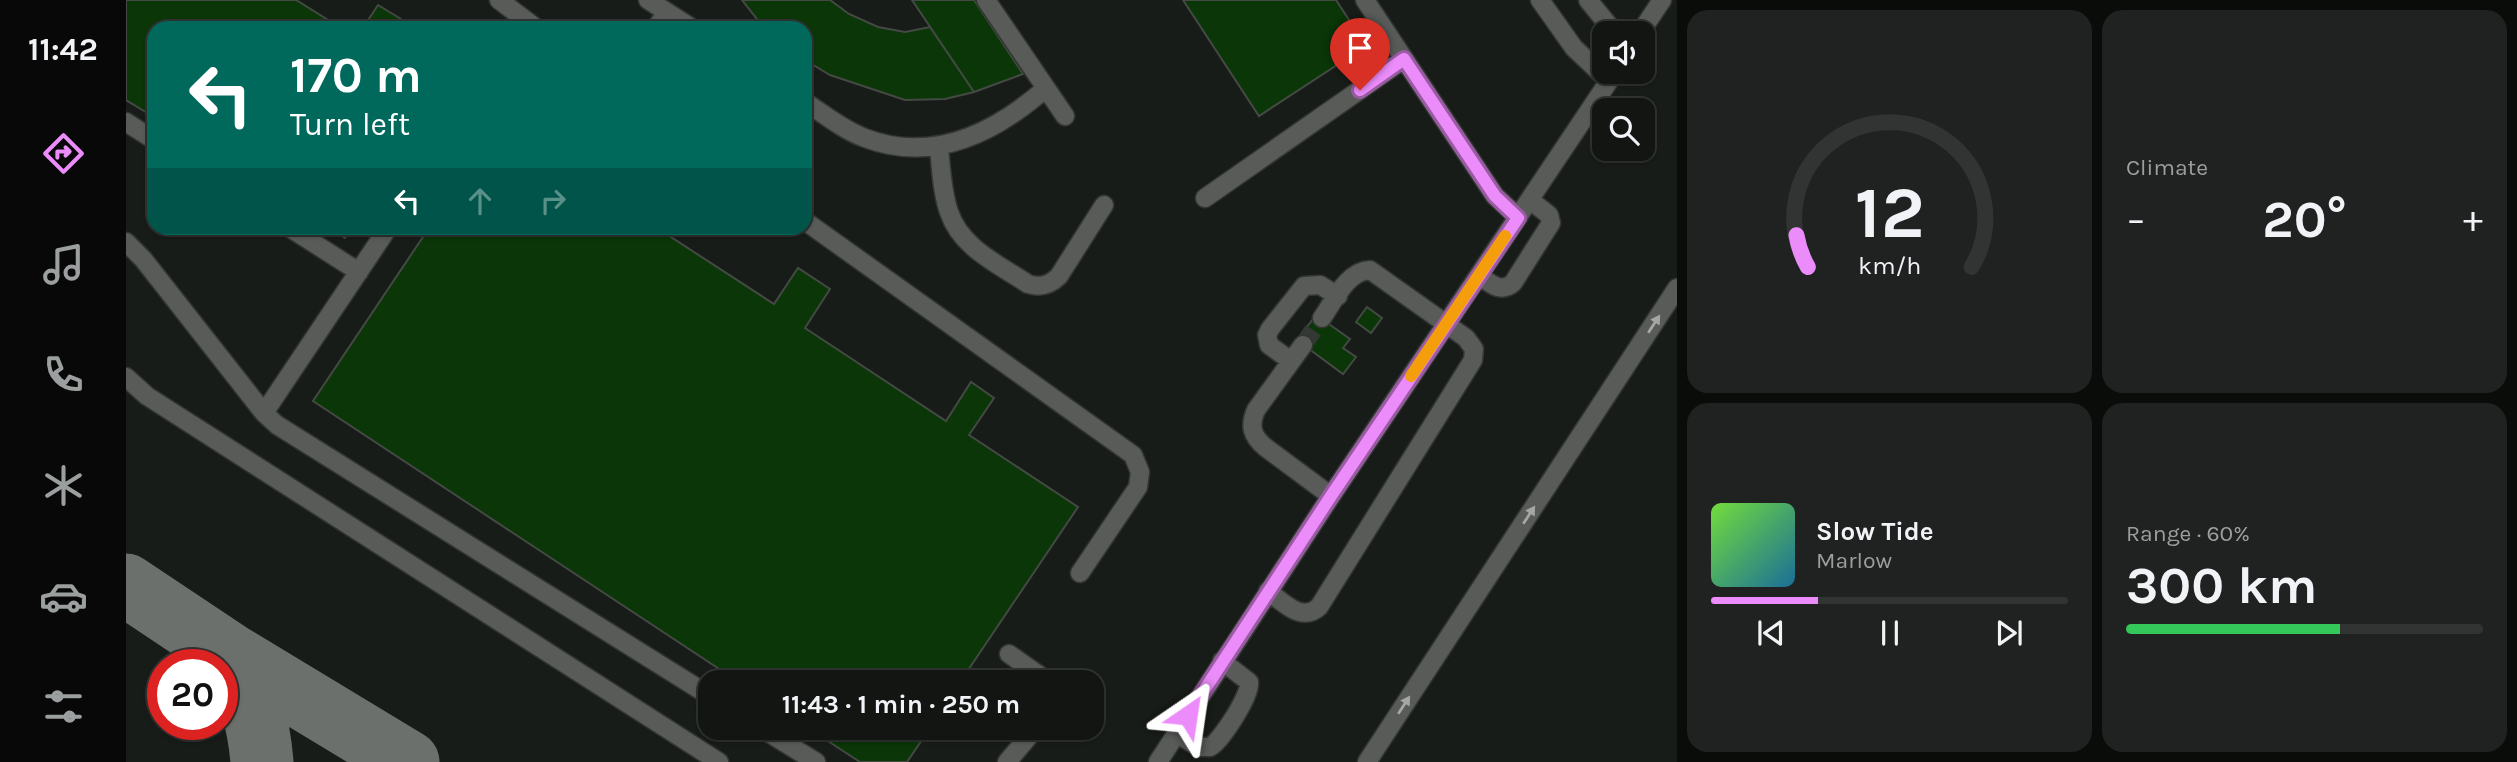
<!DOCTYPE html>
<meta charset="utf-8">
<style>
:root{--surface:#121512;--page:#1f2220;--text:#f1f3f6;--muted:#9c9f9f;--line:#313432;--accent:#ec8cfa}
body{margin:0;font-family:Karla,sans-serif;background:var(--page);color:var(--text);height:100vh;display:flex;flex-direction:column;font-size:26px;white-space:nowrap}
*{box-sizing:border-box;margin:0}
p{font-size:23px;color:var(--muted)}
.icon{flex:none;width:38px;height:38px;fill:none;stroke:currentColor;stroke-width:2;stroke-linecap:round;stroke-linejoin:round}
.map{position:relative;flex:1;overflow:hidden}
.side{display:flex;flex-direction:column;gap:10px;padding:10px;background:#0a0c0a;width:840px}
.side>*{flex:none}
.guide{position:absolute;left:21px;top:21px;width:665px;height:214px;border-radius:21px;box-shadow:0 2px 5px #0004,0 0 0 2px var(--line);background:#00695c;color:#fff;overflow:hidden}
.fabs{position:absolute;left:1466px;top:21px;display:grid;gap:14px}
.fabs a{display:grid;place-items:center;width:63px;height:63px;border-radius:14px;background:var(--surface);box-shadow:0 2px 5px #0004,0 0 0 2px var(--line);font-size:35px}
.speed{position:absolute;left:21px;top:649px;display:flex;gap:14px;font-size:35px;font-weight:700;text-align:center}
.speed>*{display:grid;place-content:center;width:91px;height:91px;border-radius:50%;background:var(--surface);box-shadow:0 2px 5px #0004,0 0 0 2px var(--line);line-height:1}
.speed .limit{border:10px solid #d22;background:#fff;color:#111}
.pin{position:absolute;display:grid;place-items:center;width:60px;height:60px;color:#fff;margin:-72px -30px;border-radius:50% 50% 50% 0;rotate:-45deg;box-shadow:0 0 7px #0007}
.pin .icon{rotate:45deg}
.me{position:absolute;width:77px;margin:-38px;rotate:32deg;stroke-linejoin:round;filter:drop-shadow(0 0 5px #0008)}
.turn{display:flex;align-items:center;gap:24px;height:147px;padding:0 28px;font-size:32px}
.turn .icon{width:91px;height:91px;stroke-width:2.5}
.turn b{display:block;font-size:49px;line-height:60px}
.lanes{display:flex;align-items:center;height:66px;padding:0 28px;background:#0003;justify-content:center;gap:35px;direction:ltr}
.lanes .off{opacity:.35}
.big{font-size:52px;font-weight:700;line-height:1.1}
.side .card{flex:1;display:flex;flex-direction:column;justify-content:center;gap:10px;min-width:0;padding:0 24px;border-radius:21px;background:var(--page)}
.side .dial{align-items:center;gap:0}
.dial svg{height:182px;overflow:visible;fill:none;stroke:var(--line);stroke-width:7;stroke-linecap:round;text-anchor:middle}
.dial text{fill:var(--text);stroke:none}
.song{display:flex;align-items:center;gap:21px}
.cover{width:84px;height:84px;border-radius:10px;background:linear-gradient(135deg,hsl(100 70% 55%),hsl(200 70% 35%))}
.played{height:7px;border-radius:4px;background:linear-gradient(90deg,var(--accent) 30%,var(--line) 30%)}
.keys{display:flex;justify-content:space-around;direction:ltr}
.heat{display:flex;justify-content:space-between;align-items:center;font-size:38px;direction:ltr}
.charge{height:10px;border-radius:5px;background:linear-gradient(90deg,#34c759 60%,var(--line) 0)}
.side .tiles{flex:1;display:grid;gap:10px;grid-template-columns:repeat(2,1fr)}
.trip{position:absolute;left:572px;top:670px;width:406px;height:70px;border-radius:21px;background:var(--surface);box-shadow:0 2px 5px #0004,0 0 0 2px var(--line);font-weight:700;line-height:70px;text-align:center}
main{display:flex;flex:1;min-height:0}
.tab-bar{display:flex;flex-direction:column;width:126px;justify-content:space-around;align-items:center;background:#070807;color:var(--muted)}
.tab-bar .icon{width:49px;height:49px}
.tab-bar .active{color:var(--accent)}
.tab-bar b{font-size:32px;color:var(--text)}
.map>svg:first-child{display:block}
</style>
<main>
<nav class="tab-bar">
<b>11:42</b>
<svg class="icon active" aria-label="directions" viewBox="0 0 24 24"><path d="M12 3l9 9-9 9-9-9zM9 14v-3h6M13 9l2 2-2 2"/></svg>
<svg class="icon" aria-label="music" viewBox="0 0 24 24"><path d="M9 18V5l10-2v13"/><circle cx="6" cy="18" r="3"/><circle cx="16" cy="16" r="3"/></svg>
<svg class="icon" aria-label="phone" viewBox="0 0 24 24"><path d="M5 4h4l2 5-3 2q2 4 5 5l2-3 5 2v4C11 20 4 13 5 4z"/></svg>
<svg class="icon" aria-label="climate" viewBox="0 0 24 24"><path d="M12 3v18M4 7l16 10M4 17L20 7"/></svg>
<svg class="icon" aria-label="car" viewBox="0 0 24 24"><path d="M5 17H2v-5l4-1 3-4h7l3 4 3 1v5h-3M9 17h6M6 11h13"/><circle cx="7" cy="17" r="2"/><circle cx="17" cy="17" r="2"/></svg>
<svg class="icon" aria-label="filters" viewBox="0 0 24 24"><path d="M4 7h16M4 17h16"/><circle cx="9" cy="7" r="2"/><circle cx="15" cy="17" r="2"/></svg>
</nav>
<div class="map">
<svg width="1551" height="762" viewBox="0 0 1551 762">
<rect width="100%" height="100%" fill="#181c18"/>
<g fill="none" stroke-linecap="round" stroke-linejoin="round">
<path stroke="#6c706c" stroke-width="63" d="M0,585L105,655L282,762
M105,655C123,688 133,725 136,762"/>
</g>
<path fill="#0a3608" stroke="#444944" stroke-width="2" d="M0,0H170L215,28H28V117L0,100Z
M616,0H704L723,14L752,27L779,32L804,27L848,92L819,99L779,100L704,75L679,60V28H638Z
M786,0H848L897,74L848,92Z
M1057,0H1210L1240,46L1133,116Z
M252,5L275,19L269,28H237Z
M203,228H226L219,238Z
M303,228H531L648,304L672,268L704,289L679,328L820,421L845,382L868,398L843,435L952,507L834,682H613L187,401Z
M1241,307L1256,318L1245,333L1230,322Z
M1190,315L1224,339L1217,348L1230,357L1217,374L1171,340Z
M682,728H804L781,762H734Z"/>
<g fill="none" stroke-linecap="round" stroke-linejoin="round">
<path stroke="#343834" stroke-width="18" stroke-dasharray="18 9" stroke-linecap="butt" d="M1177,345L1196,318"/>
<defs>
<path id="minor" d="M373,0L410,28
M522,0L566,28
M860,0L939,116
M1239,0L1369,196L1392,217
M1414,0L1448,48L1483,81
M1462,0L1489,33
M530,28L541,12
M1514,33L1536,0
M679,102C698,114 717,130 739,138C807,164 869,133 920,88
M0,122L28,140
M813,147C815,168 816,192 823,212C835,248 872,264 902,284C915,288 924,285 933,276L978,205
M1079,198L1278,59
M679,221L1007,455L1014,472L1012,487L954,573
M164,228L233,272
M0,242L17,259L138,413L151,425L584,696
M1353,275C1364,283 1374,294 1387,283L1425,223L1423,215L1404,200
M1177,345L1130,410C1123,426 1126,436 1139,447L1205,496
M1165,361L1143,345L1141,335L1144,329L1178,286L1194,285L1212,296
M0,377L21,396L593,762
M138,413L262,228
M1142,591C1157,602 1175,623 1193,607L1347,360L1348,349L1340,338L1244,270C1221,271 1208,301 1196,318
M883,654L923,682
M635,728L690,762
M1050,733L1072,747H1084C1095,741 1125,695 1123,682L1096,661
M881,762L910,728
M1032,762L1205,496L1489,72
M1241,762L1551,288"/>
</defs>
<use href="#minor" stroke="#333632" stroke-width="21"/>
<use href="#minor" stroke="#595b59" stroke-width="18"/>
</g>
<defs><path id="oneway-solid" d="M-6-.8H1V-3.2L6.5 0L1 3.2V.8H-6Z" transform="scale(1.75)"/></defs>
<g fill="#a4a7a3">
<use href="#oneway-solid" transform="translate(1528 324) rotate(-57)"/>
<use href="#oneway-solid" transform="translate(1403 515) rotate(-57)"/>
<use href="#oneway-solid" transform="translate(1278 705) rotate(-57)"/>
</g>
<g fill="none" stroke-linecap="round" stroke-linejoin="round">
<defs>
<path id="route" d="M1062,715L1205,496L1392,218L1369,196L1278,59L1234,90"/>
</defs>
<use href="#route" stroke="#995ba2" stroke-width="18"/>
<use href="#route" stroke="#ec8cfa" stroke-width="12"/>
<path stroke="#f59e0b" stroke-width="12" d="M1285,376L1379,236"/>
</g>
</svg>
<div class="fabs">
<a><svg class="icon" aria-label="sound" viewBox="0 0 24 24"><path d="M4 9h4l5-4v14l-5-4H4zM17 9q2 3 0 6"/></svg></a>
<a><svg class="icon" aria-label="search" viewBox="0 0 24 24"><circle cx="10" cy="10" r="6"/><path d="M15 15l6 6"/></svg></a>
</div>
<div class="speed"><div class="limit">20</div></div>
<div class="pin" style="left:1234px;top:90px;background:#d93025"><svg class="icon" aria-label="arrive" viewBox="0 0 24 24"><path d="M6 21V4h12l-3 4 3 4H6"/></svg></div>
<svg class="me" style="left:1062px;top:715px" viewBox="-20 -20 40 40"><path d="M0-17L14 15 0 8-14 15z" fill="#ec8cfa" stroke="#fff" stroke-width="4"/></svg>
<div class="trip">11:43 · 1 min · 250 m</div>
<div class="guide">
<div class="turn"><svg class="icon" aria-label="left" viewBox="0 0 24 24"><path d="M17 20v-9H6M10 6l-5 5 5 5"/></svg><div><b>170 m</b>Turn left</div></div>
<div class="lanes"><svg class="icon" aria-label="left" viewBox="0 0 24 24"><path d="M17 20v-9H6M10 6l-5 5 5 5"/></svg><svg class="icon off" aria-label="ahead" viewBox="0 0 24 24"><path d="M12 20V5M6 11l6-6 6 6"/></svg><svg class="icon off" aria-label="right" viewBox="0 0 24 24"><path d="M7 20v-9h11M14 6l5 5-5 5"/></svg></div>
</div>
</div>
<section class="side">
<div class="tiles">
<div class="card dial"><svg viewBox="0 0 100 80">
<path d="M14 69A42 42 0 1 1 86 69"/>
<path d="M14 69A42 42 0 0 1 9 55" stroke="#ec8cfa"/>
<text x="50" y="56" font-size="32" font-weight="700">12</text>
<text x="50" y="72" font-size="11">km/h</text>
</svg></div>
<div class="card"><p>Climate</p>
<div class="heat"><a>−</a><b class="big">20°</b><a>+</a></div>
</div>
<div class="card">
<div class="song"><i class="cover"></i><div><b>Slow Tide</b><p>Marlow</p></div></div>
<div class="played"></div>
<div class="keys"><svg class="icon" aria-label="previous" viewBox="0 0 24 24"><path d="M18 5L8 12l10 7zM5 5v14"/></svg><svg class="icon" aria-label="pause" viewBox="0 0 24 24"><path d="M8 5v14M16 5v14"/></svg><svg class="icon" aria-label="next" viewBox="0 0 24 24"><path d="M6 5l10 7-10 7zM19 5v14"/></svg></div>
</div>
<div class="card"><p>Range · 60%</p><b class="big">300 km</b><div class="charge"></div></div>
</div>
</section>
</main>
